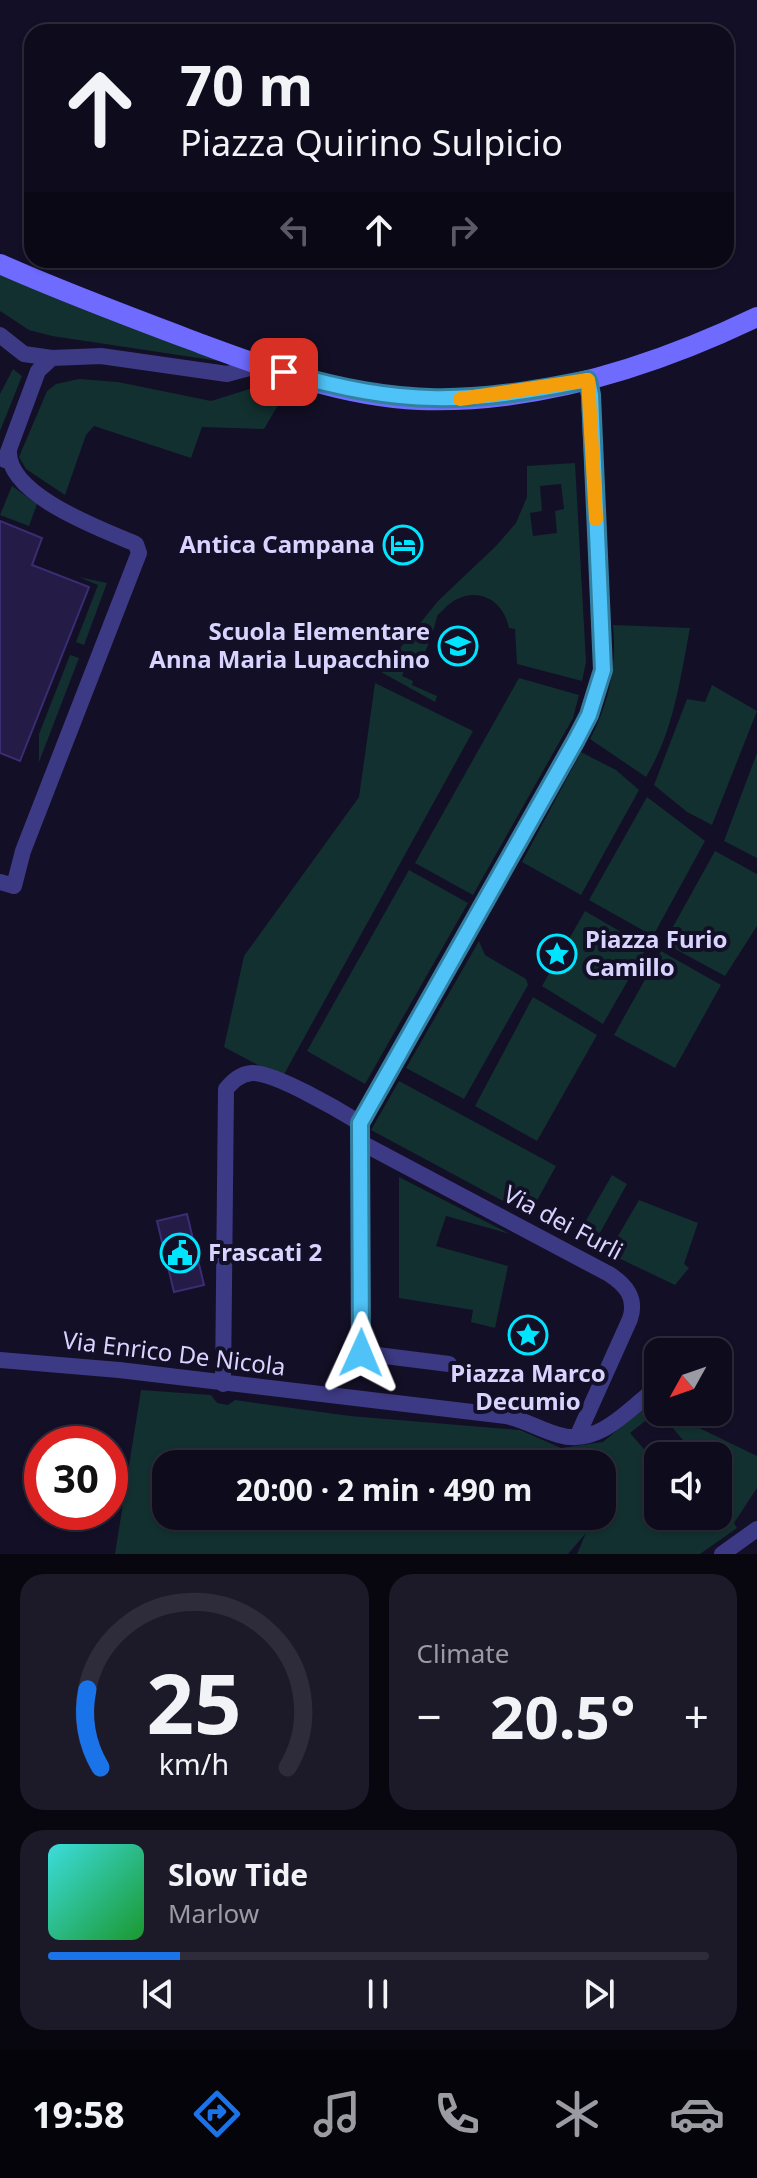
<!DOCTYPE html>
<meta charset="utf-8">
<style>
:root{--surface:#0e0b1c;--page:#1c1929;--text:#f1f3f6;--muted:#9b9ba3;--line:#2e2b3b;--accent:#1a73e8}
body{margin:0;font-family:"Noto Sans",sans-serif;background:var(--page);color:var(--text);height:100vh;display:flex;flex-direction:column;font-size:30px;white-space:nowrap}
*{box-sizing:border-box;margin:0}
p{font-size:26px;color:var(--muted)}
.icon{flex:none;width:44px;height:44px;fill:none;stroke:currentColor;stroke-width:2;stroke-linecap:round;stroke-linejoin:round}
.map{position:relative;height:1554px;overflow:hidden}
.panel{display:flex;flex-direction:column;gap:20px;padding:20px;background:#08060f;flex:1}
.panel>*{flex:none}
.guide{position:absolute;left:24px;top:24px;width:710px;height:244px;border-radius:24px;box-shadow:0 2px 6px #0004,0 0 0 2px var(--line);background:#0e0b1c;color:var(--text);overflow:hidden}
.needle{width:52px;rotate:230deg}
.fabs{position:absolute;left:644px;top:1338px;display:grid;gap:16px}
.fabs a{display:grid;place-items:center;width:88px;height:88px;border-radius:16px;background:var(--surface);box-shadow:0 2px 6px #0004,0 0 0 2px var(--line);font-size:40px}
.speed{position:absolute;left:24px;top:1426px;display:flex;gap:16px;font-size:40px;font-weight:700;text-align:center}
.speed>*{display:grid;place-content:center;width:104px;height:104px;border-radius:50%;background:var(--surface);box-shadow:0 2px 6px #0004,0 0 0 2px var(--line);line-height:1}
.speed .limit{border:12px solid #d22;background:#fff;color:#111}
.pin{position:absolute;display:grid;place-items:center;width:68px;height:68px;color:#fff;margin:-34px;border-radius:16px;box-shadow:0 4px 12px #0006}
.me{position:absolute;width:88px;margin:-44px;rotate:1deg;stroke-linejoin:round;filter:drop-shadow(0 0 6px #0008)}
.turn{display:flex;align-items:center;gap:28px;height:168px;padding:0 24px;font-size:36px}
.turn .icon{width:104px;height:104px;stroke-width:2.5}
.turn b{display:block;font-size:56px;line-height:68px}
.lanes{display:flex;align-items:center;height:76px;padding:0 24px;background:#0003;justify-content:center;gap:40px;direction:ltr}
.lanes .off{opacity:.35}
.big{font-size:60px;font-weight:700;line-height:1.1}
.panel .widget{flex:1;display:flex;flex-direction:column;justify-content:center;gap:12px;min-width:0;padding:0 28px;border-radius:24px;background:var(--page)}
.panel .dial{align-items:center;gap:0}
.dial svg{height:208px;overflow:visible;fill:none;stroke:var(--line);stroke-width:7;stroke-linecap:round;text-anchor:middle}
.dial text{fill:var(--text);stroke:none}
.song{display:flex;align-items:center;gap:24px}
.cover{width:96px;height:96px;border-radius:12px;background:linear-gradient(135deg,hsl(180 70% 55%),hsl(130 70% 35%))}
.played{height:8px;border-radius:4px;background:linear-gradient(90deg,var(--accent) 20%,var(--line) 20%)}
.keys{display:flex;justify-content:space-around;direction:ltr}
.heat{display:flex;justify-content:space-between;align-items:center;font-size:44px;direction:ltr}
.panel .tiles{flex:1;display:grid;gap:20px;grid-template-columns:1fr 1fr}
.widget:last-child{grid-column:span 2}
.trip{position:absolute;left:152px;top:1450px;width:464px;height:80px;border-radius:24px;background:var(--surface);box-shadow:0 2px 6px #0004,0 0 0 2px var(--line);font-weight:700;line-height:80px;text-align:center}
.tab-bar{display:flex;height:128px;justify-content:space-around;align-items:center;background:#06040b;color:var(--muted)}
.tab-bar .icon{width:56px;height:56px}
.tab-bar .on{color:var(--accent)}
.tab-bar b{font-size:36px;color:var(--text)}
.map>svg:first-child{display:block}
</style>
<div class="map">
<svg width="757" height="1554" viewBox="0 0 757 1554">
<rect width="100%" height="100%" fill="#130f26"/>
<path fill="#12302f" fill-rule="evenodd" d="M0,271L225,362L52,336L29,330L0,311Z
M13,369L22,376L0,431V394Z
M79,379L118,382L211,401L272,382L291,383L264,429L202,427L191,458L94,426L86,435L65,495L26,469L19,457L47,391L56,384Z
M575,463L586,662L582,681L517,664L515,629L509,628C502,594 468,584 444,609C443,611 437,614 437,617C434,630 426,651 419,668L407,663L402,676L413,681L412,685L437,696L435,702L381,672L438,601L496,546L516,523L527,497V466ZM561,484L564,509L555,511L557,533L533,536L530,513L542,511L540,486Z
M12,486L37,504L29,526L0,515Z
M79,577L107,583L84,645L76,642L98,585Z
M613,625L690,628C680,680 674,730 646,777L590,739C609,703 617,666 613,625Z
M70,655L79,658L39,762V734Z
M519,678L579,695L573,718L473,895L415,863Z
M375,683L473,731L282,1078L224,1047L244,956L359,797Z
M712,685L757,711L712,825L687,812L654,785L687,699L705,702Z
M581,752L616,770L639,790L581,895L522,862Z
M757,753V858L724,841Z
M647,797L705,841L653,936L589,900Z
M715,851L757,874V926L725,976L664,943Z
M409,870L468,903L365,1084L307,1051Z
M585,911L647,947L603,1024L542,986Z
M479,941L485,955L526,979L528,985L464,1099L406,1068Z
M661,951L721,985L675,1068L614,1035Z
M533,997L597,1035L537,1141L475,1106Z
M399,1081L556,1166L529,1215L371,1130Z
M612,1175L627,1184L596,1240L580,1231Z
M399,1177L510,1234L446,1216L436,1246L508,1266L495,1328L471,1322L473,1310L399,1298Z
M639,1200L698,1223L684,1264L689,1268L675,1285L608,1253Z
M141,1390L211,1395L217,1403L228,1405L235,1400L350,1416L520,1430L561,1448L603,1442L658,1396V1411L630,1433L650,1456L665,1443L672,1450L683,1440L659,1412H679L691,1424L757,1456V1488L734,1523L737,1528L700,1554H577L586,1533L568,1554H115ZM658,1456H718V1516H658ZM166,1464H602V1516H166Z"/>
<path fill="#241b47" stroke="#3b2d73" stroke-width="2" d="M0,521L42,538L32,565L89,587L20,761L0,753Z
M187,1214L204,1285L174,1292L157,1221Z"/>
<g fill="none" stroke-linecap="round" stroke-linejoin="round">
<path stroke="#3d3a85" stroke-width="16" d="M0,335L24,354L52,358
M5,460L38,371L52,358L101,356L227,374L261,365
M0,882L14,886L23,851L139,553L136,544C101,529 6,495 9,450
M362,1143L609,1274C626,1285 637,1298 630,1319L577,1437
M0,1360L119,1370L506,1416C525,1420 541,1430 559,1435C596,1446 625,1414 651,1392
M449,1364L361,1353L360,1123L589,715L603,670L588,380
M223,1384L226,1089C233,1081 240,1074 252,1073C274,1072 339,1110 360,1123
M722,1554L757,1529"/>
<path stroke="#6f6bff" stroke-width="20" d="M0,264C63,292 127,316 191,340C264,367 341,397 419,400C536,404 653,367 757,317"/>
</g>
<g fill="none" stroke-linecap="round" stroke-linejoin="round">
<defs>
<path id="route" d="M284,372C405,407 466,404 588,380L591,395L603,670L589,715L576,740L360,1123L361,1353"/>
</defs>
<use href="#route" stroke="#337fa1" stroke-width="20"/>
<use href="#route" stroke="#4fc3f7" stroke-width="14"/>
<path stroke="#f59e0b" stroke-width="14" d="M460,399L588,380L596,519"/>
</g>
<defs>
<symbol id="hotel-ring" viewBox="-11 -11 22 22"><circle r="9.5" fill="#130f26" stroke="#00e5ff" stroke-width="1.5"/><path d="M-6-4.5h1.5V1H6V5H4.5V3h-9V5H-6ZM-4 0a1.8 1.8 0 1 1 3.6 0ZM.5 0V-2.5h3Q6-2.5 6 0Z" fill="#00e5ff"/></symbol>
<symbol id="school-ring" viewBox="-11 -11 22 22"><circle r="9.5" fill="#130f26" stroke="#00e5ff" stroke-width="1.5"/><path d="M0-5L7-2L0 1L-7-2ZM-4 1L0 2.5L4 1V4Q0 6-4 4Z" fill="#00e5ff"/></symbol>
<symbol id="sight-ring" viewBox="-11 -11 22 22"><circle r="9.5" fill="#130f26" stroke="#00e5ff" stroke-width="1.5"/><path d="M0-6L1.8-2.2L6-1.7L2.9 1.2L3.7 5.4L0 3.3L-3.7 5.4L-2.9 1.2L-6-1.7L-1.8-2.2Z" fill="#00e5ff"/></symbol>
<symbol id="civic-ring" viewBox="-11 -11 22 22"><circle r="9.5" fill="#130f26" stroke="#00e5ff" stroke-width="1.5"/><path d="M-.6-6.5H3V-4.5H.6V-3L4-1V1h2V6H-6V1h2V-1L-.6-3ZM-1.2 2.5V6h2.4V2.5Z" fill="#00e5ff"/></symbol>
</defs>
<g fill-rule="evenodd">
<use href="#hotel-ring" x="381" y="523" width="44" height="44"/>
<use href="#school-ring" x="436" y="624" width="44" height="44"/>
<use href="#sight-ring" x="535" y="932" width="44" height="44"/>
<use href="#civic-ring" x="158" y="1231" width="44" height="44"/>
<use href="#sight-ring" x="506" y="1313" width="44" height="44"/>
</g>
<g text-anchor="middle" stroke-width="8" stroke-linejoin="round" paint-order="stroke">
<g font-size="24" font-weight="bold" fill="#d9d4ff" stroke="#130f26" text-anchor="end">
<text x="375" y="553">Antica Campana</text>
<text x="430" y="640">Scuola Elementare<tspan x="430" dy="28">Anna Maria Lupacchino</tspan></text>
<text x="585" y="948" text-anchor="start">Piazza Furio<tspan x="585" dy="28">Camillo</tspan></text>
<text x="208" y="1261" text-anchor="start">Frascati 2</text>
<text x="528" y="1382" text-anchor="middle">Piazza Marco<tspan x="528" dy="28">Decumio</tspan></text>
</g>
<g font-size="24" fill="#d9d4ff" stroke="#130f26">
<text transform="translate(563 1223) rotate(28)" y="8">Via dei Furli</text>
<text transform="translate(174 1354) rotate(7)" y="8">Via Enrico De Nicola</text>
</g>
</g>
</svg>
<div class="fabs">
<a><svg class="needle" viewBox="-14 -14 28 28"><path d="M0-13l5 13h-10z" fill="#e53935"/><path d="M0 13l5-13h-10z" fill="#9b9ba3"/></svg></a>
<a><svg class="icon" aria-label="sound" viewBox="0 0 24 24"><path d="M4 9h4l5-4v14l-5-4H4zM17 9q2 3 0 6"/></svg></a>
</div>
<div class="speed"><div class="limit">30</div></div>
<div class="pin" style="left:284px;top:372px;background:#d93025"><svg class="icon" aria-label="arrive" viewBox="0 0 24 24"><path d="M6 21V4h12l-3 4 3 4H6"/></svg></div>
<svg class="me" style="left:361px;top:1353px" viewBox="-20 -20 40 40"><path d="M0-17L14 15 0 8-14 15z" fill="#4fc3f7" stroke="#fff" stroke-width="4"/></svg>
<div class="trip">20:00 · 2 min · 490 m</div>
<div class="guide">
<div class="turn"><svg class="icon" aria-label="ahead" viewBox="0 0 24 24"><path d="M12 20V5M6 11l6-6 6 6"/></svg><div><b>70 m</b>Piazza Quirino Sulpicio</div></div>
<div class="lanes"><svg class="icon off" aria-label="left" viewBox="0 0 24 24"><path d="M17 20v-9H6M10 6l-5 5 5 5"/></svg><svg class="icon" aria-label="ahead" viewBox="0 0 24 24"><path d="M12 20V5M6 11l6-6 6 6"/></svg><svg class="icon off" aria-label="right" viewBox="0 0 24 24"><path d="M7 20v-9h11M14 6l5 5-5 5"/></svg></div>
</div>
</div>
<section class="panel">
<div class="tiles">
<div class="widget dial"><svg viewBox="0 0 100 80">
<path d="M14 69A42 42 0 1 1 86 69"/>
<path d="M14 69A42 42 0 0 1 9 39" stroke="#1a73e8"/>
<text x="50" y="56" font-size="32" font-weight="700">25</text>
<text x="50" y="72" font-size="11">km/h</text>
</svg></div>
<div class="widget"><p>Climate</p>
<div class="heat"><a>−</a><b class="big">20.5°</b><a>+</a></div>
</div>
<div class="widget">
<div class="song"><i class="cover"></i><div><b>Slow Tide</b><p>Marlow</p></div></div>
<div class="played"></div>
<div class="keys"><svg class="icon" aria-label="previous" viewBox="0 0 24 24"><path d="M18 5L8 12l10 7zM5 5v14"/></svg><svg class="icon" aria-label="pause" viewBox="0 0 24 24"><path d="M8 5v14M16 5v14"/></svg><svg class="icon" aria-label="next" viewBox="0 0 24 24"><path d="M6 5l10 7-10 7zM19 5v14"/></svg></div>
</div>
</div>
</section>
<nav class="tab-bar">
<b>19:58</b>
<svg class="icon on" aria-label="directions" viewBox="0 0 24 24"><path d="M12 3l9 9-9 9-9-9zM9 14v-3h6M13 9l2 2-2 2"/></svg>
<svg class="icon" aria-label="music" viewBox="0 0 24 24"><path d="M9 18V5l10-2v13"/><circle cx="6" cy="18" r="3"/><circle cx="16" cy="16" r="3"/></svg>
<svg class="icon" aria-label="phone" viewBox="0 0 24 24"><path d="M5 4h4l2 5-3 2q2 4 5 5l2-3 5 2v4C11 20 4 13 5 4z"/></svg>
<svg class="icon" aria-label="climate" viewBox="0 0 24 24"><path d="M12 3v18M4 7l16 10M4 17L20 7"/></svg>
<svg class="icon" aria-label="car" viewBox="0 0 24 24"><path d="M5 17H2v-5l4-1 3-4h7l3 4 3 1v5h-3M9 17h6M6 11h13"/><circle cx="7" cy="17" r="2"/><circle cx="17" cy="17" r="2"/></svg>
</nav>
